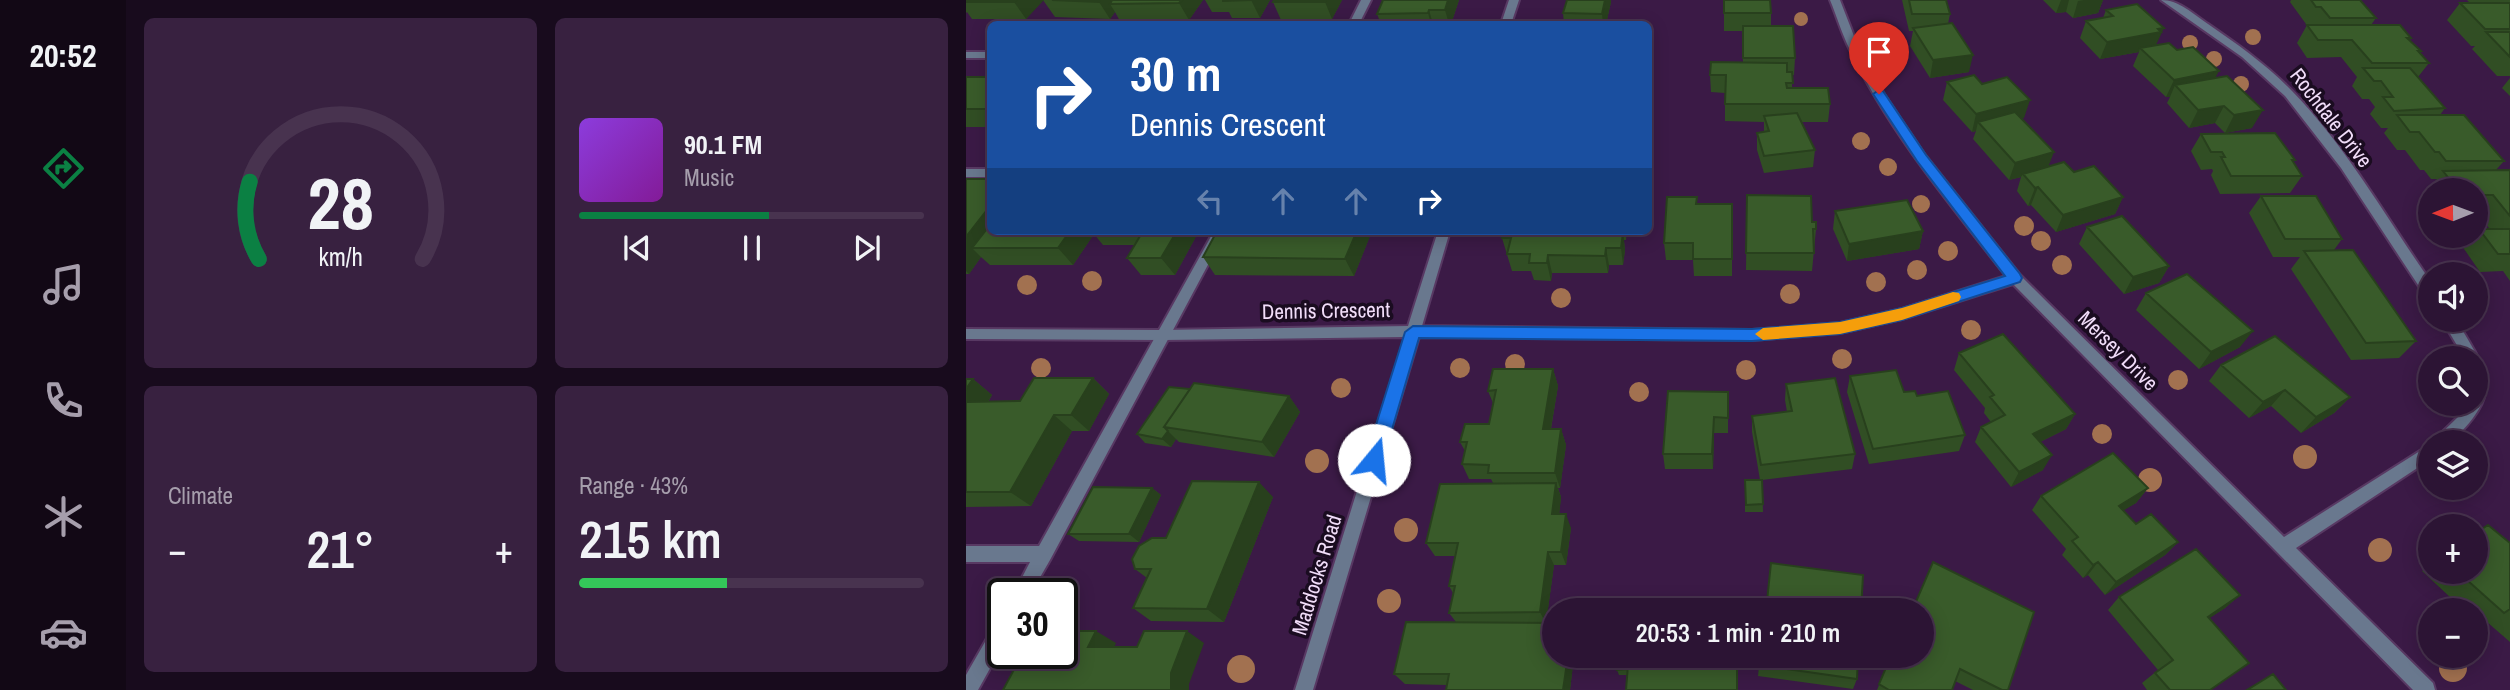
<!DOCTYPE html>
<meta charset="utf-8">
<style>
:root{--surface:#2c1434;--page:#382140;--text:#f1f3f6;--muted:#a69eac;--line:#48334f;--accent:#0b8043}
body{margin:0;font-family:"Archivo Narrow",sans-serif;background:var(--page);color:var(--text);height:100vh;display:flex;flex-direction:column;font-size:26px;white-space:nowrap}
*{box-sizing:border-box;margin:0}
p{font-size:23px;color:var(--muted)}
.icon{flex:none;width:38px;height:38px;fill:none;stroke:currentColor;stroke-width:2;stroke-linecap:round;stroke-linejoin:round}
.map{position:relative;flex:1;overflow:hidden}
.drawer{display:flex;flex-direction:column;gap:18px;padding:18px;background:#180b1d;width:840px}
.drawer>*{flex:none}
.hud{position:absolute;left:21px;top:21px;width:665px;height:214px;border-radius:10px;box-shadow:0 4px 18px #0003,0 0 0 2px var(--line);background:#1a4fa0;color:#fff;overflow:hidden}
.needle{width:46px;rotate:269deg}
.buttons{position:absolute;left:1452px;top:178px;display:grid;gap:14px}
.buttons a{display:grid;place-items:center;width:70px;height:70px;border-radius:50%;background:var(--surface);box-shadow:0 4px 18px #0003,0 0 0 2px var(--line);font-size:35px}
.speed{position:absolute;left:21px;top:578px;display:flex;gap:14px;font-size:35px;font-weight:700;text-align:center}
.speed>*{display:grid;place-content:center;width:91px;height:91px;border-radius:50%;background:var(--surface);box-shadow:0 4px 18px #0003,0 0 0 2px var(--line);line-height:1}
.speed .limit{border:4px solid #111;border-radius:10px;background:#fff;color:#111}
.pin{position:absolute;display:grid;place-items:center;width:60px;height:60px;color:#fff;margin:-72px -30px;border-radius:50% 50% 50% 0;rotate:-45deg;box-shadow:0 0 7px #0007}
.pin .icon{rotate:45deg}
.me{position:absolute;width:77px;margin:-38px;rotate:17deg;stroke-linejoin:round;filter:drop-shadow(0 0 5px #0008)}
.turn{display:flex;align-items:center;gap:24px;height:147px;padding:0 28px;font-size:32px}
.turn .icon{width:91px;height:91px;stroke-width:2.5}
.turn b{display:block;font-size:49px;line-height:60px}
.lanes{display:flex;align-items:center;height:66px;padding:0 28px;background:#0003;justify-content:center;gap:35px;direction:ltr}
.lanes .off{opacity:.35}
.big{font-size:52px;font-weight:600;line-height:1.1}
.drawer .widget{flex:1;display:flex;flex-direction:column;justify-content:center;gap:10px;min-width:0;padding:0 24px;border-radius:10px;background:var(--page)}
.drawer .dial{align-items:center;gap:0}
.dial svg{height:182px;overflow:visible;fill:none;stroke:var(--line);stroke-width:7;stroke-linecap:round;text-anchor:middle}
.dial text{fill:var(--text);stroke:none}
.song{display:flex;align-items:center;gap:21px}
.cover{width:84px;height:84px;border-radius:10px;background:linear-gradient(135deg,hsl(270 70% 55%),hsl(290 70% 35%))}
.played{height:7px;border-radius:4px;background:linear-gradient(90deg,var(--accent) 55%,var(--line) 55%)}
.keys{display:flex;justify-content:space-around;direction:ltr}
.heat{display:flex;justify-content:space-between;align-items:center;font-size:38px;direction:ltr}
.charge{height:10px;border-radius:5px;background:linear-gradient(90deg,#34c759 43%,var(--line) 0)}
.drawer .tiles{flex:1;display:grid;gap:18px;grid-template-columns:repeat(2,1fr)}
.trip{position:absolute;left:576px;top:598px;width:392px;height:70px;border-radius:35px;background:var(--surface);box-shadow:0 4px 18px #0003,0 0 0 2px var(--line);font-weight:600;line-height:70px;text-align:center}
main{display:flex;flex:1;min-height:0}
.tab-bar{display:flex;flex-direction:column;width:126px;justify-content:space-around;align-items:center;background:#120815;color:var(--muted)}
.tab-bar .icon{width:49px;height:49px}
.tab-bar .on{color:var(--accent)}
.tab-bar b{font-size:32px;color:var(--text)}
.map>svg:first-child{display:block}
</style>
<main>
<nav class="tab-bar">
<b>20:52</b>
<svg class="icon on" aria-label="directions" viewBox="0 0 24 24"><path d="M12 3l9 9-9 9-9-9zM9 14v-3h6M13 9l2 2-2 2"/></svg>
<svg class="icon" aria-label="music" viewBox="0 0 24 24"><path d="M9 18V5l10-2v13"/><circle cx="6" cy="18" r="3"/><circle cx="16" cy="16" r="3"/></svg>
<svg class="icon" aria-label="phone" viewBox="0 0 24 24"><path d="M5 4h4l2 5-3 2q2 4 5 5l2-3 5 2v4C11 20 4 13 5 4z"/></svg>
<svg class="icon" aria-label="climate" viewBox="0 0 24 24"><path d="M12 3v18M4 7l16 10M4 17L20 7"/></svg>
<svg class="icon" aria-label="car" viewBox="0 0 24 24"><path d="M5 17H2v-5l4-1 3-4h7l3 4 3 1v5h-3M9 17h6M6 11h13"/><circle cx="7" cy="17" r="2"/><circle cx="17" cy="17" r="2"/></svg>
</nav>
<section class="drawer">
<div class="tiles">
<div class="widget dial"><svg viewBox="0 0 100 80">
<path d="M14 69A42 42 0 1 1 86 69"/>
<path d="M14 69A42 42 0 0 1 10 35" stroke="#0b8043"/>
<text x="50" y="56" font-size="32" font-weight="700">28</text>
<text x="50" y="72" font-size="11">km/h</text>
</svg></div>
<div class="widget">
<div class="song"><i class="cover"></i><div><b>90.1 FM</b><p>Music</p></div></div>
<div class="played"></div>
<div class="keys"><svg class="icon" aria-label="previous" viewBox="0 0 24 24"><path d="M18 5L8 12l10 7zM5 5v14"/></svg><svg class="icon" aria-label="pause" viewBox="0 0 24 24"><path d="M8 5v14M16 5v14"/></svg><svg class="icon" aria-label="next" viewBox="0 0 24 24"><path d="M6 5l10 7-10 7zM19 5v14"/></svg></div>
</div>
<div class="widget"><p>Climate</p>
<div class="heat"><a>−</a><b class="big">21°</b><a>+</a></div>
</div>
<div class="widget"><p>Range · 43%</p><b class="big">215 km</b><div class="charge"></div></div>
</div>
</section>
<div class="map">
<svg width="1544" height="690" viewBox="0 0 1544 690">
<rect width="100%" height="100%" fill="#3b1a46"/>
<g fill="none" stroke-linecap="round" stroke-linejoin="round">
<defs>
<path id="lane" d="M395,0H405L393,24H383Z
M0,169H24V177H0Z
M248,231H260L84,560L65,593H48L64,562H0V546H73Z
M37,618V645L12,690H0V675L31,621Z"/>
<path id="street" d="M543,0H553L545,24H535Z
M864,0H874L893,49L918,94L959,155L1054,275L1318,537L1465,444V459L1330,548L1467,683L1469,690H1447L1047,284L936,319L874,333L786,340L453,337L347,690H329L439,337L196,340L0,339V329L196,330L442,326L472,231H484L456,326L786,330L874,323L936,309L1040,276C984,204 924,133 884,50C876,34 871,17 864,0Z
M1195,0C1213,0 1227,14 1242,24C1271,44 1301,65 1326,91C1381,147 1420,218 1465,282V298L1460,297L1375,168L1319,96L1276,57Z
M0,52H24V58H0Z
M1476,320H1490C1524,375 1537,393 1484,443H1465L1492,417L1499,404H1510V359H1499Z"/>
</defs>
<use href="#lane" stroke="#583963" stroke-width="4"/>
<use href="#street" stroke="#583963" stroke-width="4"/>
<use href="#lane" fill="#69788e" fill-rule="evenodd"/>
<use href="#street" fill="#69788e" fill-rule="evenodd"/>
</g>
<g fill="#a27150">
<circle cx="835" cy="19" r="7"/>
<circle cx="1287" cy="37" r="8"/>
<circle cx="1224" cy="43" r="8"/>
<circle cx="1248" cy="59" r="8"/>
<circle cx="1275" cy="84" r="8"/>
<circle cx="895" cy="141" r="9"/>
<circle cx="922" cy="167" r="9"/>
<circle cx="955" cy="204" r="9"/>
<circle cx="1058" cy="226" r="10"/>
<circle cx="1075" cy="241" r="10"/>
<circle cx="982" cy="251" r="10"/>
<circle cx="1096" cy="265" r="10"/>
<circle cx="951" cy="270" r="10"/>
<circle cx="126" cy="281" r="10"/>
<circle cx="910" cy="282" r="10"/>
<circle cx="61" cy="285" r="10"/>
<circle cx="824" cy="294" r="10"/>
<circle cx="595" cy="298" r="10"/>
<circle cx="1005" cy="330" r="10"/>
<circle cx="876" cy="359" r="10"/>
<circle cx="549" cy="364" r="10"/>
<circle cx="75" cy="368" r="10"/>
<circle cx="494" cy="368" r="10"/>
<circle cx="780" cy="370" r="10"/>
<circle cx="1212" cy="380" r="10"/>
<circle cx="375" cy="388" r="10"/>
<circle cx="673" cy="392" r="10"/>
<circle cx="1136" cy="434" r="10"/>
<circle cx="1339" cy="457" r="12"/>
<circle cx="351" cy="461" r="12"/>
<circle cx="1184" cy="480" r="12"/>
<circle cx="440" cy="530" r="12"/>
<circle cx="1414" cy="550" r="12"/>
<circle cx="423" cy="601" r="12"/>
<circle cx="1487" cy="668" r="14"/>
<circle cx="275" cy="669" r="14"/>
</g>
<path fill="#314e24" d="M0,0H237L223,20L154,21L149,12L144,19L89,17L77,0L60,19H6L1,12L0,13Z
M239,0H304L294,18H266L263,12H246Z
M376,0L366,19L315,20L307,2Z
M417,0H493L485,24H415L411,14Z
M758,0L805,13V26L829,58L828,75H826V88L864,104L862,122H836L849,150L847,167L798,173L791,150V133L798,132V122L759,121V93L745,92L744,75L777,62V31H758Z
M936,0H980L984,14L982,24L1003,72L964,78L944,46L947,31H943Z
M1077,0H1137L1132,13L1107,18L1100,12L1090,13Z
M1325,0H1394L1410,18L1405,25L1445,38L1444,40L1455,51L1454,52L1463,63L1452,77L1479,108L1474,115L1538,161L1530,170H1544V281L1537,271L1514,272L1496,246L1506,236H1510V232L1513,229H1524L1510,213V191H1465L1463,188L1471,179H1465L1458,170H1454L1439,150H1431L1418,133L1422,128H1415L1404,114L1409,107L1403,99H1396L1386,86L1391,77L1375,57L1341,58L1331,43L1341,25H1346L1340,24L1324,2Z
M1501,0H1544V76H1531L1506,49L1509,46H1505L1481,20L1494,3H1504Z
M645,2L640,24H594H598L597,13Z
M1140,10L1191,45L1211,50L1249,79L1286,128L1259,133L1249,123L1223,128L1201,103L1204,97H1200L1167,66L1173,52L1134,59L1114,38L1120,21L1137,18Z
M0,77H24V127H0Z
M1544,78V96L1536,88Z
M981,82L1016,84L1058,118H1056L1083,166L1108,172L1157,197L1149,214L1090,232L1065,205L1062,206L1051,191L1055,177L1043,180L1007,139L1010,131L1006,132L977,100Z
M1235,134L1329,160L1327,162L1336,176L1324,193L1254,194L1245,175L1247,171L1246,169L1235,170L1225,151Z
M0,179L24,231H233L209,275H175L161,258L169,245H137L128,234L107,265H24L15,257L3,274H0Z
M781,195L846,222L850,229L846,271L780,270Z
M1295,196L1376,239L1368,250L1450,341L1433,358L1385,360L1325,269L1334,257H1307L1283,213Z
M731,204H766V276H728L727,260H700L698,243Z
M869,211L957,231L953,249L881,261L867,229Z
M1121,227L1203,266L1193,283L1158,294L1113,244Z
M406,231L388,276L249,275L237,257Z
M538,231H661L660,240H658L659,250L657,265H643L642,273H586L585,281L568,280L565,271H546L536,238Z
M1180,293L1274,347L1233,369L1170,310Z
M993,353L1109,414L1100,429L1074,442L1077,470L1045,487L1009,442L1015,427L1025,422L1018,413L1019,408L988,370Z
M1255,365L1384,397L1368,413L1335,433L1305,406L1283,418L1243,381Z
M587,369L592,386L585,429H595L600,445L594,488H592L595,497L593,514L605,528L600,565H588L580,623L608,656L604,690H480L481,685L439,684L428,674L490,622L483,613L487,593L483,586L489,556H469L460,543L527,483L525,479H503L496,464L499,451L494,442L523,424L527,403L522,391Z
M884,376L951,396L999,435L993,451L903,464L881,392Z
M127,378L143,394L123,431H106L65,506L0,507V379H7L26,395L22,402L54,401Z
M820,384L889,454L886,469L796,480L797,512H779V480H794L786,432V416L821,412L819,400Z
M224,389L323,396L334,412L308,457L213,442L210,439L205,447L179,443L171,434Z
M762,392V433H748L747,469H699L697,454Z
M186,488L195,495L173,542L113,541L102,534Z
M1182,488L1170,503L1157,510L1170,524L1212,542L1199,555L1139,595L1122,575L1117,578L1096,555L1100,549L1066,510L1075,496Z
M307,497L258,622L185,621L167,608L181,578L169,569L200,538Z
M1522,525L1544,543V642L1521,622L1515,625L1510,621V611H1499L1456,571L1465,564V572H1510V532Z
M1274,595L1259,608L1243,618L1244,690H1181L1176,683L1192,670L1142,610L1153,597Z
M956,611L1042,690H1007L989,681L986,690H911L925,656Z
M652,656H671V665L661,675H653L651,670Z
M794,656L891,679L887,689L792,676Z"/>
<path fill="#28401d" d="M50,0H78L60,19L48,2Z
M134,0H159L144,4L149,12L144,19L133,2Z
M216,0H237L223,20L213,3Z
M285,0H304L294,18Z
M360,0H376L366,19L359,2Z
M482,0H493L485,24H483L479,10Z
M639,0H645V2L640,24H637L636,14Z
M1095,0H1103L1100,12L1090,13Z
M1118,0H1137L1132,13L1107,18L1112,1Z
M463,10L467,24H465L462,13Z
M1198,28L1190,45L1174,48L1173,52L1134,59L1141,42Z
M1007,55L1003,72L964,78L967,60Z
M1253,71L1244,88L1209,85L1204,97H1200L1208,80Z
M1064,100L1058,118L1018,129L1012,122L1010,131L1006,132L1010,114Z
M1258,106L1249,123L1223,128L1232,110Z
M1297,110L1286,128L1259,133L1268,115Z
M1088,152L1081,170L1057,174L1055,177L1043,180L1049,163Z
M1072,187L1065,205L1062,206L1069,188Z
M1157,197L1149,214L1090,232L1097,215Z
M24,206V231L6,248L15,257L3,274L0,271V237Z
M104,231H125L128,234L107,265L92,248Z
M211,231H233L209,275L195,258Z
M391,231H406L388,276L379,259Z
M957,231L953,249L881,261L883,244Z
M657,233L659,250L657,265L655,248Z
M640,248L643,265L642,273L639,256Z
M582,255L586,273L585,281L581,263Z
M1203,266L1193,283L1158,294L1167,277Z
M1287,331L1274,347L1233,369L1245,352Z
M587,369L592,386L582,445L577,429Z
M127,378L143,394L123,431L105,415Z
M7,379L26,395L0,435V389Z
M1319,390L1305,406L1283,418L1297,402Z
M323,396L334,412L308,457L296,442Z
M1384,397L1368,413L1335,433L1350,417Z
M1109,414L1100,429L1060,449L1067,434Z
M88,415L106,431L65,506L44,492Z
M748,417V433L747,469L746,454Z
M595,429L600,445L594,488L589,473Z
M202,431L210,439L205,447L196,439Z
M1086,455L1077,470L1045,487L1053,472Z
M293,482L307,497L258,622L241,609Z
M590,483L595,497L592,528L586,514Z
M186,488L195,495L173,542L163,534Z
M1182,488L1170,503L1142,520L1153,506Z
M600,514L605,528L600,565L595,552Z
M1212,542L1199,555L1139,595L1150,582Z
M582,552L588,565L580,624L574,612Z
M1132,562L1122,575L1117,578L1127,565Z
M1274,595L1259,608L1227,629L1242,617Z
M130,631L150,643L143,659L122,647Z
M221,631L238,643L223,684V690H205V673Z
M602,656H608L604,690H597Z"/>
<path fill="#395b2a" stroke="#28401d" stroke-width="2" d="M0,0H50L48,2H0Z
M86,0H134L133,2Z
M146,0H216L213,3L144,4Z
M257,0H286L257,1Z
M308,0H360L359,2H307Z
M417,0H482L479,10H463L462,13L411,14Z
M601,0H639L636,14L597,13Z
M758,0H804L805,13H758Z
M943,0H980L984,14H946Z
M1345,0H1394L1410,18H1364L1355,7H1350Z
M1494,3H1544V29H1519Z
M1171,4L1198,28L1192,29L1195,32L1141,42L1120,21L1147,16L1140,10Z
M986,23L1007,55L967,60L947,28Z
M1341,25H1434L1445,38H1441L1455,51H1452L1463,63H1406L1386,40H1352Z
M777,26H827L829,58H777Z
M1520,32H1544V57Z
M1203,43L1211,50L1227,47L1253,71L1208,80L1174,48Z
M745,62L821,63V72H826L827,83H820L821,88H862L864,104H759L760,75H744Z
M1397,68H1444L1479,108L1428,111L1417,97H1427L1415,81H1408Z
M1008,75L1016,84L1041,77L1064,100L1010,114L981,82Z
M1261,76L1297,110L1268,115L1258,106L1232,110L1209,85Z
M0,77H24V109H0Z
M1049,112L1088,152L1049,163L1012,122Z
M831,113L849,150L798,156L791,133L803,131L798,116Z
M1431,115H1498L1538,161H1480L1473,152H1469L1453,132H1444Z
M1309,133L1329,160H1326L1336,176H1265L1255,157H1259L1256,152H1245L1235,134Z
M1098,162L1108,172L1128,166L1157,197L1097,215L1072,187L1069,188L1057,174Z
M1544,170V216L1527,195H1510V191H1493L1477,171Z
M0,179H24V206L0,237Z
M781,195L845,196L846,222H850V229H847L848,253H780Z
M1295,196H1350L1376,239H1319Z
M701,197H731L730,204H766V259H727V243H698Z
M941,200L957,231L883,244L869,211Z
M1156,216L1203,266L1167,277L1121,227Z
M24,225V231H104L92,248H6Z
M1513,229H1544V254H1532Z
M177,231H211L195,258H161Z
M251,231H391L379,259L237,257Z
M538,231H636L635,233H657L655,248H640L639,256L582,255L581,263H563L564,254H541L545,238H536Z
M1387,250L1450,341L1400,343L1338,251Z
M1221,274L1287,331L1245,352L1180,293Z
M1037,334L1109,414L1067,434L1086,455L1053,472L1015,427L1039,415L1024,397L1028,395L993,353Z
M1309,336L1384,397L1350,417L1319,390L1297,402L1255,365Z
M527,369H587L577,429H595L589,473H522L523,465L496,464L501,442H494L499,424H523L530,390L522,391Z
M930,370L938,392L949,391L951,396L982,391L999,435L907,449L884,376Z
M68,378H127L105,415H88L44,492H0V402L54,401Z
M869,378L889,454L795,465L786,416L826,411L820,384Z
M0,379H7L0,389Z
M228,383L323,396L296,442L198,427Z
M203,387L224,389L198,427L202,431L196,439L171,434Z
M702,391L762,392V418L748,417L746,454H697Z
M1147,453L1182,488L1153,506L1170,524L1185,514L1212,542L1150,582L1132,562L1127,565L1106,541L1112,537L1075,496Z
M779,480H796L797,504L780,505Z
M226,481L293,482L241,609L167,608L185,569H169L166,559L173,546L186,538H200Z
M590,483L586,514H600L595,552H582L574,612L483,613L489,586H483L492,543H460L474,484Z
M127,487L186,488L163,534H102Z
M1522,525L1544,543V609L1538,613L1492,572H1510V533Z
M1230,549L1274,595L1242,617L1283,663L1244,690H1204L1189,673L1207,660L1153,597Z
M967,562L1068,612L1042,690H1036L994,669L986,690H923L913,684L925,656H956V611H946Z
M805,563L897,575L895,611H800Z
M440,622L588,623V656H602L597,690H480L483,674H428Z
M96,631H130L122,647H171L178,631H221L205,673V690H37L57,653H96Z
M652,656H669V665H662V669L651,670Z
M676,656H771V690H660L662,665L675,664Z
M794,656H892L891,679L793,665Z
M1307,674L1320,690H1281Z"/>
<path fill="#1a73e8" stroke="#114b97" stroke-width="2" d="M913,90L917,91L960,155L1054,274L1056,278L1054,282L936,320L874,334L786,341L453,338L417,460L414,465L408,467L402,465L399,460L439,332L447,326L786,329L874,322L936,308L1039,276L951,161L907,94Z"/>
<path fill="#f59e0b" d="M987,292L993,293L995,297L993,301L936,320L874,334L797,340L789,334L797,328L874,322L936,308Z"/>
<g text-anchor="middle" stroke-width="7" stroke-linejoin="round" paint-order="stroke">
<g font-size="21" fill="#f1ddf9" stroke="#1a0c20">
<text transform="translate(1365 118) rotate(52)" y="7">Rochdale Drive</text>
<text transform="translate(360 311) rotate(-1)" y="7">Dennis Crescent</text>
<text transform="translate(1152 351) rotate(45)" y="7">Mersey Drive</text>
<text transform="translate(351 575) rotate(-73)" y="7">Maddocks Road</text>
</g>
</g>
</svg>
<div class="buttons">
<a><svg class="needle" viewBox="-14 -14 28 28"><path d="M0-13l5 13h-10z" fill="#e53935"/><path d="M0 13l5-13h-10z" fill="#a69eac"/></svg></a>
<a><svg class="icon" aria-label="sound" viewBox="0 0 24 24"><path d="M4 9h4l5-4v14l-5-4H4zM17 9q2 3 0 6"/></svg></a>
<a><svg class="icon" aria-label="search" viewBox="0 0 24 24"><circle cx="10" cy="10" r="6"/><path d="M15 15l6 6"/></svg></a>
<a><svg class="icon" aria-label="layers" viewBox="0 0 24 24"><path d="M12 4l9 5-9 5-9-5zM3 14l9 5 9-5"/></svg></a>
<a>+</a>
<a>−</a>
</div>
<div class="speed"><div class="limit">30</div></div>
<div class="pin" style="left:913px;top:94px;background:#d93025"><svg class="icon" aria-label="arrive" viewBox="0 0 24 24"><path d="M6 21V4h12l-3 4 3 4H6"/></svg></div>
<svg class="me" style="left:408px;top:460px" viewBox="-20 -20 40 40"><circle r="19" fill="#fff"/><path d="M0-13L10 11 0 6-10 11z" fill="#1a73e8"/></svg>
<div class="trip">20:53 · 1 min · 210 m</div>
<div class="hud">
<div class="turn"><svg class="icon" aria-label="right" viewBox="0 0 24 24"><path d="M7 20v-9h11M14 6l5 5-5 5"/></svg><div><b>30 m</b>Dennis Crescent</div></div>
<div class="lanes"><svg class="icon off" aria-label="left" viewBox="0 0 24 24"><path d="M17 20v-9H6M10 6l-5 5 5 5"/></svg><svg class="icon off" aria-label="ahead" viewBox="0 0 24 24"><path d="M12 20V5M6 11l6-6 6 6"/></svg><svg class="icon off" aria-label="ahead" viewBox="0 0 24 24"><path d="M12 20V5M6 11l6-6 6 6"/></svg><svg class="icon" aria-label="right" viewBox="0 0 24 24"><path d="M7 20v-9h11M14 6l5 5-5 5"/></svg></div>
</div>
</div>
</main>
